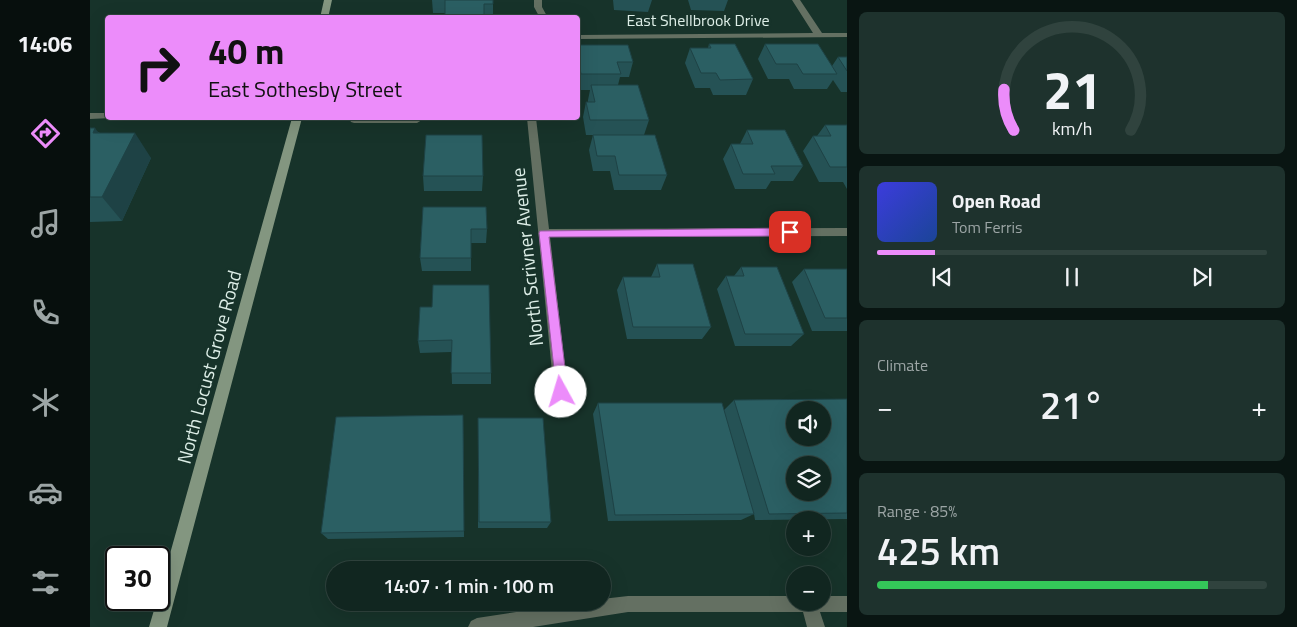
<!DOCTYPE html>
<meta charset="utf-8">
<style>
:root{--surface:#112620;--page:#1e322d;--text:#f1f3f6;--muted:#9ca5a5;--line:#30433e;--accent:#ec8cfa}
body{margin:0;font-family:"Titillium Web",sans-serif;background:var(--page);color:var(--text);height:100vh;display:flex;flex-direction:column;font-size:19px;white-space:nowrap}
*{box-sizing:border-box;margin:0}
p{font-size:16px;color:var(--muted)}
.icon{flex:none;width:28px;height:28px;fill:none;stroke:currentColor;stroke-width:2;stroke-linecap:round;stroke-linejoin:round}
.map{position:relative;flex:1;overflow:hidden}
.drawer{display:flex;flex-direction:column;gap:12px;padding:12px;background:#091512;width:450px}
.drawer>*{flex:none}
.top-card{position:absolute;left:15px;top:15px;width:475px;height:105px;border-radius:5px;box-shadow:0 5px 20px #0002,0 0 0 1px var(--line);background:#ec8cfa;color:#111;overflow:hidden}
.tools{position:absolute;left:696px;top:401px;display:grid;gap:10px}
.tools a{display:grid;place-items:center;width:45px;height:45px;border-radius:50%;background:var(--surface);box-shadow:0 5px 20px #0002,0 0 0 1px var(--line);font-size:25px}
.speed{position:absolute;left:15px;top:546px;display:flex;gap:10px;font-size:25px;font-weight:700;text-align:center}
.speed>*{display:grid;place-content:center;width:65px;height:65px;border-radius:50%;background:var(--surface);box-shadow:0 5px 20px #0002,0 0 0 1px var(--line);line-height:1}
.speed .limit{border:2px solid #111;border-radius:8px;background:#fff;color:#111}
.pin{position:absolute;display:grid;place-items:center;width:42px;height:42px;color:#fff;margin:-21px;border-radius:10px;box-shadow:0 2px 8px #0006}
.me{position:absolute;width:55px;margin:-28px;rotate:354deg;stroke-linejoin:round;filter:drop-shadow(0 0 4px #0008)}
.turn{display:flex;align-items:center;gap:18px;height:105px;padding:0 20px;font-size:22px}
.turn .icon{width:65px;height:65px;stroke-width:2.5}
.turn b{display:block;font-size:35px;line-height:42px}
.big{font-size:38px;font-weight:600;line-height:1.1}
.drawer .card{flex:1;display:flex;flex-direction:column;justify-content:center;gap:8px;min-width:0;padding:0 18px;border-radius:8px;background:var(--page)}
.drawer .dial{align-items:center;gap:0}
.dial svg{height:130px;overflow:visible;fill:none;stroke:var(--line);stroke-width:7;stroke-linecap:round;text-anchor:middle}
.dial text{fill:var(--text);stroke:none}
.song{display:flex;align-items:center;gap:15px}
.cover{width:60px;height:60px;border-radius:8px;background:linear-gradient(135deg,hsl(240 70% 55%),hsl(220 70% 35%))}
.played{height:5px;border-radius:2px;background:linear-gradient(90deg,var(--accent) 15%,var(--line) 15%)}
.keys{display:flex;justify-content:space-around;direction:ltr}
.heat{display:flex;justify-content:space-between;align-items:center;font-size:28px;direction:ltr}
.charge{height:8px;border-radius:4px;background:linear-gradient(90deg,#34c759 85%,var(--line) 0)}
.trip{position:absolute;left:236px;top:561px;width:285px;height:50px;border-radius:25px;background:var(--surface);box-shadow:0 5px 20px #0002,0 0 0 1px var(--line);font-weight:600;line-height:50px;text-align:center}
main{display:flex;flex:1;min-height:0}
.menu{display:flex;flex-direction:column;width:90px;justify-content:space-around;align-items:center;background:#070f0d;color:var(--muted)}
.menu .icon{width:35px;height:35px}
.menu .on{color:var(--accent)}
.menu b{font-size:22px;color:var(--text)}
.map>svg:first-child{display:block}
</style>
<main>
<nav class="menu">
<b>14:06</b>
<svg class="icon on" aria-label="directions" viewBox="0 0 24 24"><path d="M12 3l9 9-9 9-9-9zM9 14v-3h6M13 9l2 2-2 2"/></svg>
<svg class="icon" aria-label="music" viewBox="0 0 24 24"><path d="M9 18V5l10-2v13"/><circle cx="6" cy="18" r="3"/><circle cx="16" cy="16" r="3"/></svg>
<svg class="icon" aria-label="phone" viewBox="0 0 24 24"><path d="M5 4h4l2 5-3 2q2 4 5 5l2-3 5 2v4C11 20 4 13 5 4z"/></svg>
<svg class="icon" aria-label="climate" viewBox="0 0 24 24"><path d="M12 3v18M4 7l16 10M4 17L20 7"/></svg>
<svg class="icon" aria-label="car" viewBox="0 0 24 24"><path d="M5 17H2v-5l4-1 3-4h7l3 4 3 1v5h-3M9 17h6M6 11h13"/><circle cx="7" cy="17" r="2"/><circle cx="17" cy="17" r="2"/></svg>
<svg class="icon" aria-label="filters" viewBox="0 0 24 24"><path d="M4 7h16M4 17h16"/><circle cx="9" cy="7" r="2"/><circle cx="15" cy="17" r="2"/></svg>
</nav>
<div class="map">
<svg width="757" height="627" viewBox="0 0 757 627">
<rect width="100%" height="100%" fill="#17332a"/>
<g fill="none" stroke-linecap="round" stroke-linejoin="round">
<path fill="#647062" fill-rule="evenodd" d="M444,0H452V7L458,18H450L444,7Z
M702,0H710L732,33H757V37L488,39V35L723,33Z
M0,113H18V118H22L0,119Z
M259,118H335L327,123H264L261,122Z
M437,118H446L459,229L757,228V236L460,237L478,392L476,396L471,398L466,396L464,392Z
M538,596H705V602H732V596H757V612H730L735,627H717L713,612H538L443,627H378L381,621L387,618L492,602H512V599Z"/>
<path fill="#839680" fill-rule="evenodd" d="M234,0H242L238,18H230Z
M202,118H212L77,627H59L67,600H69V593Z"/>
</g>
<path fill="#255255" d="M342,0H403V18H355V13H343Z
M523,0H562L558,12L524,10Z
M598,0H638L634,11L601,10Z
M619,44L663,79L656,95H623L620,88H605L595,63L600,48H618Z
M675,44L742,66L748,57H757V92H751L743,80L737,89H704L699,79H678L668,59Z
M488,45L543,62L539,77H530L528,85L559,120L554,135H496L493,117L496,102H498V100L500,90H488Z
M735,125H757V189L753,182H729L713,151L723,136H727Z
M0,128L61,158L32,221L0,222Z
M657,130L713,166L703,181H681L676,189H645L633,159L641,144H650Z
M503,135L577,175L571,190H524L520,171H503L499,150Z
M333,176H393L392,191H334Z
M333,207L397,229L396,243H381V271H332L330,258Z
M567,264L621,327L612,339H537L527,290L533,277H561Z
M651,267L714,334L701,346H645L627,289L636,276H644Z
M714,269H757V331H722L702,282Z
M342,307L401,373V384H362L361,352L330,353L328,341Z
M757,399V519L665,520L664,514L651,520L518,521L503,414L508,403L634,410L644,400Z
M373,415L374,537L238,539L231,533Z
M388,418L461,522L457,528H388Z"/>
<path fill="#1e4245" d="M5,128L24,154L3,133Z
M45,133L61,158L32,221L12,197Z"/>
<path fill="#2b5f63" stroke="#1e4245" fill-rule="evenodd" d="M355,0H403V4H394V17H355Z
M619,44H645L663,79L630,80L626,73H611L600,48H621Z
M675,44H728L747,74H713L707,64H686Z
M488,45H538L543,62H527L531,74H491L488,57Z
M748,57H757V71Z
M501,85H548L559,120H500L496,102H505Z
M735,125H757V167H740L723,136H741Z
M0,128H5L3,133H45L12,197H0Z
M657,130H695L713,166H681L685,174H653L641,144H663Z
M336,135H392L393,176H333Z
M503,135H565L577,175H529L525,156H507Z
M333,207H396L397,229H381V258H330Z
M567,264H603L621,327H543L533,277H570Z
M651,267H687L714,334H655L636,276H654Z
M714,269H757V318H735Z
M343,285H399L401,373H361L362,340L328,341L330,307H342Z
M757,399V513L679,514L644,400ZM705,410H732V438H705ZM705,465H732V492H705Z
M508,403H632L664,514L525,515Z
M373,415L374,531L231,533L246,417Z
M388,418H453L461,522H389Z"/>
<path fill="#ec8cfa" stroke="#995ba2" d="M700,228L705,232L700,236L459,237L478,392L471,398L467,396L449,233L450,231Z"/>
<g text-anchor="middle" stroke-width="5" stroke-linejoin="round" paint-order="stroke">
<g font-size="16" fill="#ddeee7" stroke="#17332a">
<text x="608" y="26">East Shellbrook Drive</text>
</g>
<g font-size="19" fill="#ddeee7" stroke="#17332a">
<text transform="translate(437 257) rotate(-96)" y="7">North Scrivner Avenue</text>
<text transform="translate(119 367) rotate(-75)" y="7">North Locust Grove Road</text>
</g>
</g>
</svg>
<div class="tools">
<a><svg class="icon" aria-label="sound" viewBox="0 0 24 24"><path d="M4 9h4l5-4v14l-5-4H4zM17 9q2 3 0 6"/></svg></a>
<a><svg class="icon" aria-label="layers" viewBox="0 0 24 24"><path d="M12 4l9 5-9 5-9-5zM3 14l9 5 9-5"/></svg></a>
<a>+</a>
<a>−</a>
</div>
<div class="speed"><div class="limit">30</div></div>
<div class="pin" style="left:700px;top:232px;background:#d93025"><svg class="icon" aria-label="arrive" viewBox="0 0 24 24"><path d="M6 21V4h12l-3 4 3 4H6"/></svg></div>
<svg class="me" style="left:471px;top:392px" viewBox="-20 -20 40 40"><circle r="19" fill="#fff"/><path d="M0-13L10 11 0 6-10 11z" fill="#ec8cfa"/></svg>
<div class="trip">14:07 · 1 min · 100 m</div>
<div class="top-card">
<div class="turn"><svg class="icon" aria-label="right" viewBox="0 0 24 24"><path d="M7 20v-9h11M14 6l5 5-5 5"/></svg><div><b>40 m</b>East Sothesby Street</div></div>
</div>
</div>
<section class="drawer">
<div class="card dial"><svg viewBox="0 0 100 80">
<path d="M14 69A42 42 0 1 1 86 69"/>
<path d="M14 69A42 42 0 0 1 8 44" stroke="#ec8cfa"/>
<text x="50" y="56" font-size="32" font-weight="700">21</text>
<text x="50" y="72" font-size="11">km/h</text>
</svg></div>
<div class="card">
<div class="song"><i class="cover"></i><div><b>Open Road</b><p>Tom Ferris</p></div></div>
<div class="played"></div>
<div class="keys"><svg class="icon" aria-label="previous" viewBox="0 0 24 24"><path d="M18 5L8 12l10 7zM5 5v14"/></svg><svg class="icon" aria-label="pause" viewBox="0 0 24 24"><path d="M8 5v14M16 5v14"/></svg><svg class="icon" aria-label="next" viewBox="0 0 24 24"><path d="M6 5l10 7-10 7zM19 5v14"/></svg></div>
</div>
<div class="card"><p>Climate</p>
<div class="heat"><a>−</a><b class="big">21°</b><a>+</a></div>
</div>
<div class="card"><p>Range · 85%</p><b class="big">425 km</b><div class="charge"></div></div>
</section>
</main>
